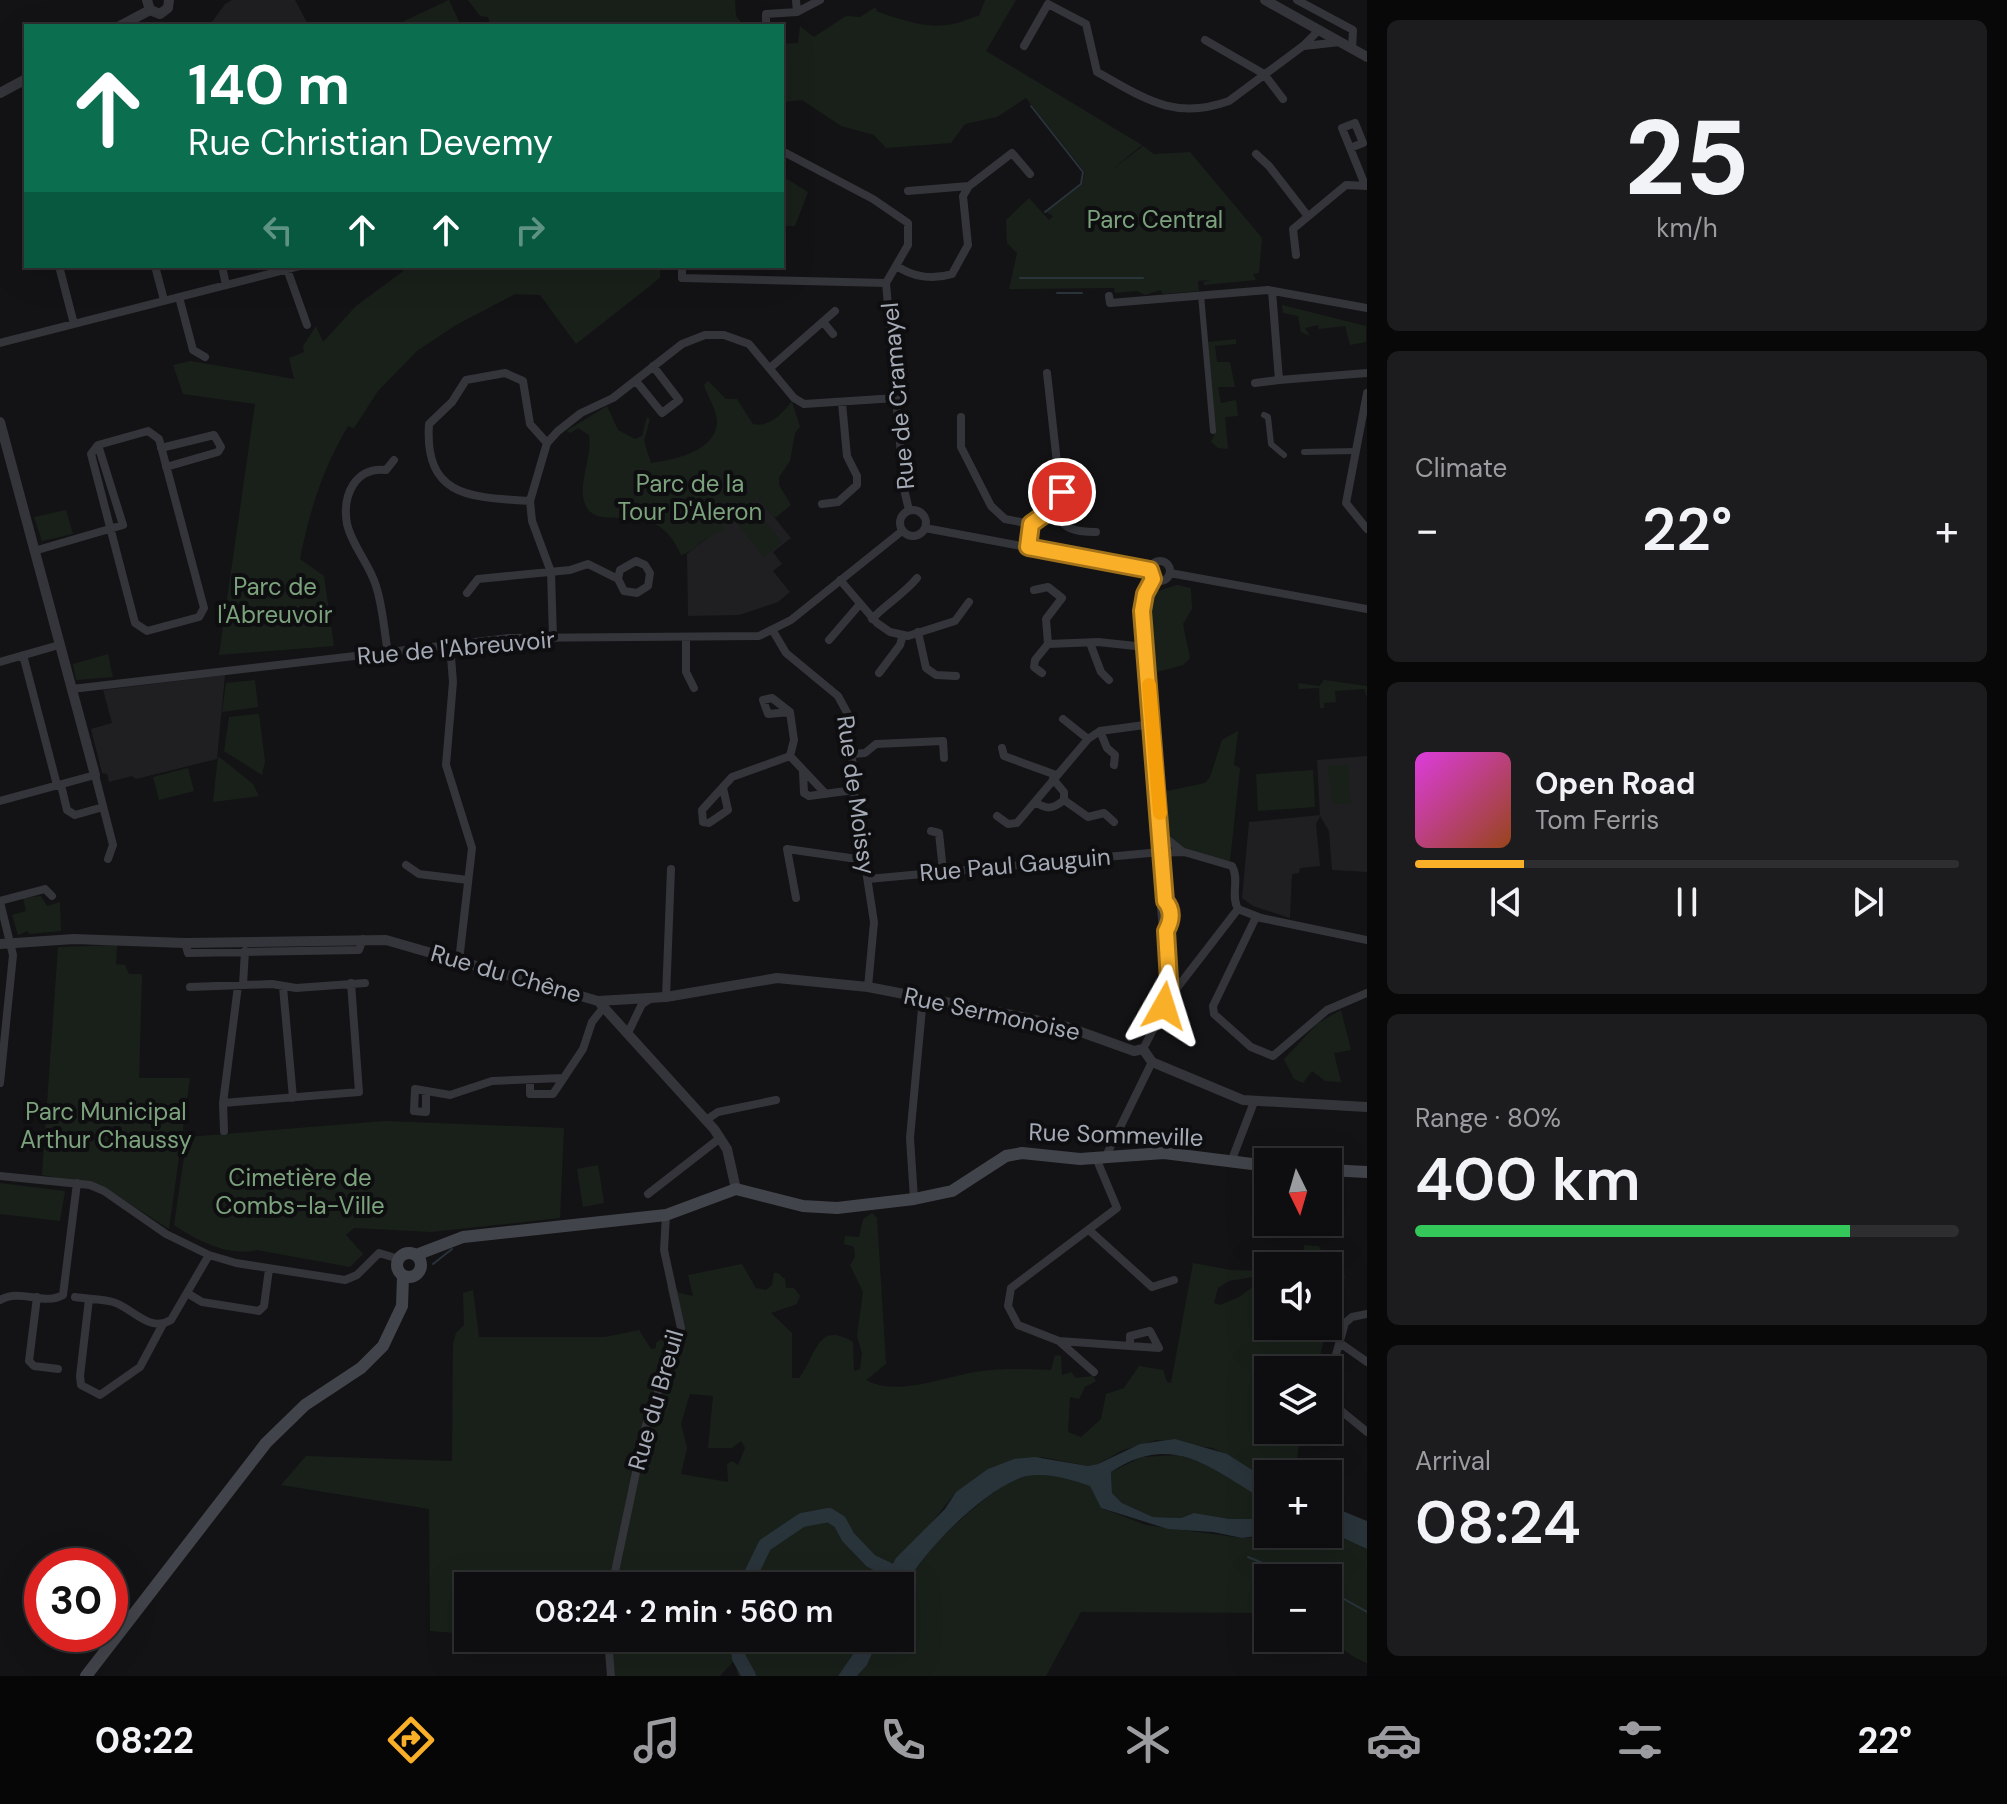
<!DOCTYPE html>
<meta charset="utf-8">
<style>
:root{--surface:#0e0e10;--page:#1c1c1e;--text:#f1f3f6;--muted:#9b9c9f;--line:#2e2e30;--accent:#f9af28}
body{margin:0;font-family:"DM Sans",sans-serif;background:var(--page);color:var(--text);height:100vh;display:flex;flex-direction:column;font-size:30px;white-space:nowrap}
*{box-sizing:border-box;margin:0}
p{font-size:26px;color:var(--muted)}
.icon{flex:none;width:44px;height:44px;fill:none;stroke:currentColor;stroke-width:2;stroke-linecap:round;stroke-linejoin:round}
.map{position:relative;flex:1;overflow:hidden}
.panel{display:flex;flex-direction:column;gap:20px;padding:20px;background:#080809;width:640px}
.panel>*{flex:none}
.hud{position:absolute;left:24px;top:24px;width:760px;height:244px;border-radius:0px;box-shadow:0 8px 32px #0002,0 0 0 2px var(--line);background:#0b6e4f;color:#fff;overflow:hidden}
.needle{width:52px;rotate:175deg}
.fabs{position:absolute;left:1254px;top:1148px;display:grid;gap:16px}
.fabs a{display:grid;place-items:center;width:88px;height:88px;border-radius:0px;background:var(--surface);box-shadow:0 8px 32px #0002,0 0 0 2px var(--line);font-size:40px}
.speed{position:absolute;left:24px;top:1548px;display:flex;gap:16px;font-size:40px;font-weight:700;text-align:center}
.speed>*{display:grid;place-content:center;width:104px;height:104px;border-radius:50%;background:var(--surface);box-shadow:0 8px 32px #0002,0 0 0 2px var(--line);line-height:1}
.speed .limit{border:12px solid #d22;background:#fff;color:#111}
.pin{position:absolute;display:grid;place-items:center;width:68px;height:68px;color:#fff;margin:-34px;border:4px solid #fff;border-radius:50%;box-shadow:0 2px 8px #0007}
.me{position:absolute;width:88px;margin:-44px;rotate:6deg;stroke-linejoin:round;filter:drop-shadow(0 0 6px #0008)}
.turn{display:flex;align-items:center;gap:28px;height:168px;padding:0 32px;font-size:36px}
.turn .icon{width:104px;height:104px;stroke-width:2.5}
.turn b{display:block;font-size:56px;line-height:68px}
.lanes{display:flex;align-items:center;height:76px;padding:0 32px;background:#0003;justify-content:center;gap:40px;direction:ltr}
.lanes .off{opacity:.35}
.big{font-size:60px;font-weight:600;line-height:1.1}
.panel .card{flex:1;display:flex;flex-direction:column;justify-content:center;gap:12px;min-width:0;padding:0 28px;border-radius:12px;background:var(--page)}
.panel .dial{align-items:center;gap:0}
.dial b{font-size:104px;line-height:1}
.song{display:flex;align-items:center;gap:24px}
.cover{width:96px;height:96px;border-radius:12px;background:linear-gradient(135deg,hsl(300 70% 55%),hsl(20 70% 35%))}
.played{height:8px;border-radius:4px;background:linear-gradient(90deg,var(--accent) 20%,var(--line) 20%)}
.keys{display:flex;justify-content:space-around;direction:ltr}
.heat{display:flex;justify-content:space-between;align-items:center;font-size:44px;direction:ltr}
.charge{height:12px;border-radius:6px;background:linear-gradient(90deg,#34c759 80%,var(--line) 0)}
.trip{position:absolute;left:454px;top:1572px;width:460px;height:80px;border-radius:0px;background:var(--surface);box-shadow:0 8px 32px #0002,0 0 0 2px var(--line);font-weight:600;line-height:80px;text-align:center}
.dock{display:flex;height:128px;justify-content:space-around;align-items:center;background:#060606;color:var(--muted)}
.dock .icon{width:56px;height:56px}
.dock .active{color:var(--accent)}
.dock b{font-size:36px;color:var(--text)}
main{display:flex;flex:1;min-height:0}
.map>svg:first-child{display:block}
</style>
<main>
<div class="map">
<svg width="1367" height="1676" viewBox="0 0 1367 1676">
<rect width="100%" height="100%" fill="#131315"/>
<path fill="#1f1f22" d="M232,0H295L309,26H209L225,4Z
M758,497L791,538L773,552L782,564L773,571L790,592L778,602L739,615L688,616L687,554Z
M225,675L217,759L136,779L132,776L109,782L107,774L102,773L91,729L112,723L103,690Z
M1367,756V872L1332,870L1329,831L1320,816L1316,824L1320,866L1300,868L1299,873L1292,874L1290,918L1253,906L1242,898L1249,822L1320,815L1317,760Z"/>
<path fill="#19201a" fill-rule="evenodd" d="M449,0L461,26H402L400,23Z
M468,0H735L736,16L744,26H491L488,17L480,16Z
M985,0H1016L986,51L1142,145L1109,172L1143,146L1154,154L1190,152L1262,238L1259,273L1253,274L1256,280L1204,285L1203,282L1210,280L1198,281L1199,291L1163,294L1160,290L1145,295L1137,291L1115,293L1114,288L1009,289L1017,253L1007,243L1006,220L1029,198L1049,220L1053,216L1046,212L1082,185L1085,172L1026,98L997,117L965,124L951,143L886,148L874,135L841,126L802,100L782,102V44L798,43L800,26L814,37L846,16L860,17L876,7V11C900,19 927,31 957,23C965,21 971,17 979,16Z
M782,176L808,192L795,226H782Z
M410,266H660V278L576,344L540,295L515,294L456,325L417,351L378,391L354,428L348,426C323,468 309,512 300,559L324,576L334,646L219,655L255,404L183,394L173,365L191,361L294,379L289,358L304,352L303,346L316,326L323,342L356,306Z
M1282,305L1366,326V342L1350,345L1345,326L1319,329L1318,325L1305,328L1310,336L1301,332L1298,316L1283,313Z
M1236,339V344L1215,346L1217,362H1230L1235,387H1218L1221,403L1236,400L1238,416L1225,417L1228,449L1218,448L1211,442L1214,435L1208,342Z
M708,381L726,399H737L753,424C769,428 782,414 792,401L800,427L795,433L790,461L779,477V485L791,505L775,518L758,498L724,525L723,532C701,535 699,550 681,555C654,491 598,537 585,504C577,484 593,456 589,435L578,428L571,433L566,431L607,406L618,430L635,439L642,436L647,417L650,419L644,441L651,463C672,460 717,452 717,421C717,411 707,395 704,385Z
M754,508L782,542L764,557L736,522Z
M66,510L73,534L42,541L34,517Z
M1177,585L1191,588L1192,609L1183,624L1190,658L1183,665L1157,672L1149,607L1155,592Z
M108,654L113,677L76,680L73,664Z
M255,680L258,707L222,712L226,683Z
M1324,680L1367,686V698L1364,689L1335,691L1336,702L1324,703V708H1320L1319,688L1299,689L1298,683L1319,686Z
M259,714L265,761L262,775L224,751L229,717Z
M1238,731L1234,765L1240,768L1230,861L1184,850L1164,834L1162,792L1205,783L1210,777L1222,740Z
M218,756L253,784L259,796L213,802Z
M1348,765L1351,803L1332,804L1328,766Z
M188,768L194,791L159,800L153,777Z
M1313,770L1315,807L1258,811L1256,774Z
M41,896L47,906L60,902L61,931L29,934L28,931L18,935L12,915L26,911L23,898Z
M117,945L116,964L125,965L129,974H142L139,1078H190L169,1229L102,1186L42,1175L58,947Z
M1341,1010L1351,1050L1334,1053L1341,1082L1325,1081L1312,1071L1303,1083L1294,1079L1284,1059L1318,1023Z
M385,1121L564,1128L560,1218L431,1232L354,1228L346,1235L363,1254L350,1267L257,1250C230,1257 197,1241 174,1225L187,1137Z
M598,1165L604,1203L583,1207L577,1169Z
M0,1183L65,1191L60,1221L0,1214Z
M872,1213L877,1218L886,1364L866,1380C899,1398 947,1375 982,1371C1005,1368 1028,1369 1051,1370L1055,1355L1061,1356L1062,1375L1071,1372L1076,1378L1093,1376L1096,1381L1085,1387L1079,1399L1070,1397L1068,1432L1081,1437L1101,1419L1106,1394L1124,1388L1139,1366L1163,1370L1167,1382L1171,1383L1193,1263L1231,1270L1260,1271L1259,1276L1229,1281L1218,1288L1214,1303L1220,1305L1239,1297L1268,1276V1326H1328V1266H1305L1304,1245L1319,1246L1333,1272L1345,1276C1339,1307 1319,1340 1319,1370H1268V1430H1300L1297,1461L1302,1467L1313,1461L1325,1474H1268V1480L1213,1448L1157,1440L1123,1450L1098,1464L1088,1466L1042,1457L956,1492L881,1586H468V1634L430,1631L429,1509L281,1485L306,1456L452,1461L453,1344L456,1333L464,1325L463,1293L473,1290L479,1337H605L639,1330L651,1349L656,1348V1343L682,1324L674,1316L667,1287L675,1286L679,1293L693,1296L688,1275L742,1264L756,1288L766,1290L772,1285L774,1273H778L785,1279L786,1288H794L800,1296L797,1304L771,1313L792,1333V1378H799C817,1355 817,1320 853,1342L854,1371L860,1369L862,1353L857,1336L863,1292L850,1265L855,1257L854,1247L844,1244L845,1236L859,1237L863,1219ZM690,1394L713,1396L708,1448H732L741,1441L745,1448L738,1465L732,1461L727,1464L728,1482L681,1474L687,1448L681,1424Z
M1178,1455L1217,1468L1268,1502V1519H1230L1194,1513L1181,1518L1153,1517L1122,1503L1112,1493L1111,1472L1142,1457Z
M1034,1474L1064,1477L1090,1486L1101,1508L1146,1525L1242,1538L1328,1534V1531L1367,1549V1663C1323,1645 1328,1620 1328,1578H1268V1613L1081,1612L1046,1676H857L867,1665L879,1638H900C900,1618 897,1596 907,1578C919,1555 982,1498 1005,1485C1014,1480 1024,1477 1034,1474Z
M612,1638H864L838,1676H738L735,1660L720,1676H615Z"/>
<path fill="#29333a" d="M1175,1439L1227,1454L1268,1480V1502C1213,1471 1175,1430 1111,1472L1112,1493L1122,1503L1153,1517L1181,1518L1194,1513L1230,1519H1268V1534H1271L1242,1538L1213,1532L1168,1529L1101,1508L1090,1486C1073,1480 1054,1474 1035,1475C994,1476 913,1560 900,1596V1586H881L896,1558L945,1509L956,1492L988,1469L1014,1459L1035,1457L1088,1466L1098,1464L1140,1444Z
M1328,1505L1367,1521V1549L1328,1531Z
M864,1638H879L867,1665L857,1676H838Z"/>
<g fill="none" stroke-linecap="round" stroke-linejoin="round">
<path stroke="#29333a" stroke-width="2" d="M1031,106L1083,172L1081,184L1045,212
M1020,278H1143
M1057,293H1082
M433,1264L452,1249
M1248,1557L1299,1578
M1328,1590L1367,1612"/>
<path stroke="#29333a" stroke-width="14" d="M745,1586L765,1545L802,1520L829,1515L840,1522L848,1537L871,1561L898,1574
M737,1638L739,1658L749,1676"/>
<path stroke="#34353a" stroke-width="6" d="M1201,295L1213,431
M1264,415L1268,417L1271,444L1284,455
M1304,452L1356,451"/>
<path stroke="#34353a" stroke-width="8" d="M796,0L797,12L820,0
M1297,0L1353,30L1352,49
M766,26V14L797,12
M1205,40L1264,74L1283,99
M1024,46L1048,4L1086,24L1097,72C1144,98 1174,121 1229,101L1303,46L1319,30
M1304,46L1340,42
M1350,148L1363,143L1355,123L1342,128L1365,185
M782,151L873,199L908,223V245L886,283
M1256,154L1269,166L1307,215
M908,191L969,186
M1296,255L1293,229L1346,185L1367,186
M59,266L74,324
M155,266L164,300
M222,266L226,285
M682,266V278L886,283
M897,266C912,277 933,280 952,274L968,245L963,196L969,186L1012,153L1030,174
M287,269L307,325
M886,283L904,489L909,510
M1272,291L1279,380L1367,373
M1109,296L1110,303L1268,290L1367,308
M179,297L193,350L205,357
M824,323L833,334
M0,343L300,266
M770,368L835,311
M636,381L662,413L679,400L653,366
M1255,383L1279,380
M1367,393L1346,503L1367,529
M961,417V447L991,506L1005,519L1031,524
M148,431L159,439L204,608L199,617L147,631L135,623L91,454L98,445Z
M161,448L214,435L221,447L218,452L166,467
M530,501C471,497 424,498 429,424L452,402L466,380L505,373L523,381L530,424L547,443
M822,504L838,502L857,485V476L847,456L842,403
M900 523a13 13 0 1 1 26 0a13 13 0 1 1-26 0Z
M1051,510C1065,529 1072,532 1096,532
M925,528L1150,570
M1028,547L1031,524L1062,502V492L1056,480L1058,472L1047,373
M34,551L123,525L98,445
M1150 571a10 10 0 1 1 20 0a10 10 0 1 1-20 0Z
M1170,573L1367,609
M1153,579L1145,594L1142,611L1165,901L1161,908L1170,997
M840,580L877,623L890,632L908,636L955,621L969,602
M1034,590L1048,587L1062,598L1046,619L1048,644L1035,660L1034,667L1042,673
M467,593L478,579L570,570L588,564L618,579L624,591L637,593L648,586L650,573L645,565L636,561L620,570L618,579
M872,619C887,603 903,595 917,578
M773,631L786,653L838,696L850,718L854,793L874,922L868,987
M918,632L926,668L936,675L956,676
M553,638L551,572L532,521L530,501L547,443L558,431L581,413L613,398L682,344L705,335H724L749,344L794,398L804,404L896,398
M686,638V672L694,688
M829,640L860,604
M1090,643L1101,672L1109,680
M1048,644L1098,642L1145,647
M450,645L453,682L446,765L472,848L459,961
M388,653C384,631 383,607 376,586C370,565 352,546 347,524C342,495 355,467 386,470L394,460
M23,655L57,785
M0,662L59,645
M879,673L900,645L903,635
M72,689L509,638L759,636L791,620L902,531
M1063,719L1088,739
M1100,731L1107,748L1115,755L1114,765
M1002,748L1004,756L1056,775
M852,754L865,753L876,744L943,741L944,758
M790,756L794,740L790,712L772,698L763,700L768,714L790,712
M790,756L824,792
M803,772L804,793L809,796L854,790
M61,785L67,810L75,815L103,807
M723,788L728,810L709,823L703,822L702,810L732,777L790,756
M1064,800L1088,817L1104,813L1114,822
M0,801L95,775L113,845L108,859
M1035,802C1047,810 1053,809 1064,800V792L1053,779
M997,816L1008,824L1017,823L1088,739L1100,731L1152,724
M931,831L939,833L943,871
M1161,834L1183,852
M406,865L419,874L468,880
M868,879L1150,853L1184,852L1232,866C1240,880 1230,895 1238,909
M796,898L787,849L864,860
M0,901L45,889L52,896
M1165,901C1173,910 1172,921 1166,931
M0,902L13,955L0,1083
M1238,909L1261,918L1367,940
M1256,917L1213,1006L1214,1014L1251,1047L1273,1056L1327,1010L1367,993
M185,943L188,953L359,950L363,939
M243,985L245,951
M190,987L272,984L296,988L365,983
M283,987L293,1098
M666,997L671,869
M628,1033L642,1004L650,999
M1143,1049L1170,997L1238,909
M530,1080V1094H553L583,1049L592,1022L603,1008
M426,1091V1112L414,1111L415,1089L450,1095L492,1081L562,1078
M223,1103L359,1092L351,983
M706,1120L718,1112L776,1100
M224,1131L223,1103L238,986
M1096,1158L1117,1208L1011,1288L1008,1306L1018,1325L1059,1341L1130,1346V1336L1150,1331L1159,1348L1130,1346
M1105,1158L1152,1062
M1231,1162L1254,1102
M0,1176L90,1185L104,1191L166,1234L209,1255L236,1263L345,1280L357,1275L379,1253L399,1259
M648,1194L720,1138
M914,1199L910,1138L923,998
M1089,1230L1152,1287L1174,1280
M187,1293L202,1302L259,1311L264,1306L269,1269
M37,1297L29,1361L34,1366L58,1369
M75,1297C88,1299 102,1299 113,1302C133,1308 149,1333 171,1320L209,1255
M89,1299L80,1376L81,1385L100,1395L140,1367L163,1324
M0,1300C20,1288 44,1306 63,1295L77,1183
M1060,1342L1094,1372
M1340,1343L1367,1362
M1328,1382L1345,1323L1352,1317L1367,1314
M1328,1400L1367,1432
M612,1586L646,1425L681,1328L664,1250L666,1215
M608,1638L611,1676"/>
<path stroke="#34353a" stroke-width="10" d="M147,0L150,10L160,14L168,8L169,0
M1265,0L1367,57
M120,26L150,10
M0,93L26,79
M0,422L95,775
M0,944L74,939L185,943L386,940L598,1001L666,997L777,978L868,987L1017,1016L1067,1027L1134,1051L1143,1049L1152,1062L1243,1100L1367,1107
M598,1001L714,1129L727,1149L736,1189"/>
<path stroke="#42444b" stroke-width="12" d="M1328,1170L1367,1172
M397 1265a12 12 0 1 1 24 0a12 12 0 1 1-24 0Z
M416,1255L463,1237L666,1215L736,1189L803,1206L837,1208L914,1199L952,1191L1006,1156L1022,1153L1080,1159L1164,1153L1268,1166
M86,1676L266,1443L305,1405L361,1368L383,1346L402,1306L403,1276"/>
</g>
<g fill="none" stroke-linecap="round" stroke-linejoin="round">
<defs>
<path id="route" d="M1062,492V502L1031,524L1028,547L1150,570L1153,579L1145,594L1142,611L1165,901C1173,910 1172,920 1166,931L1170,997L1164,1006"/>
</defs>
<use href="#route" stroke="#a2721a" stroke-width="20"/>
<use href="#route" stroke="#f9af28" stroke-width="14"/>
<path stroke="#f59e0b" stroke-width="14" d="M1149,685L1160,813"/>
</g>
<g text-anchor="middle" stroke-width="8" stroke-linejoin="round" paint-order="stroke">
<g font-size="24" fill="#7ba27c" stroke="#0e0e10">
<text x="1155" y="228">Parc Central</text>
<text x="690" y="492">Parc de la<tspan x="690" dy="28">Tour D'Aleron</tspan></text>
<text x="275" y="595">Parc de<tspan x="275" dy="28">l'Abreuvoir</tspan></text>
<text x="106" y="1120">Parc Municipal<tspan x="106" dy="28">Arthur Chaussy</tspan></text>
<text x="300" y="1186">Cimetière de<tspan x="300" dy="28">Combs-la-Ville</tspan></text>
</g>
<g font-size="24" fill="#a4aab6" stroke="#0e0e10">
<text transform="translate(898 396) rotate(-95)" y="8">Rue de Cramayel</text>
<text transform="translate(456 648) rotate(-5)" y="8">Rue de l'Abreuvoir</text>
<text transform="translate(856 795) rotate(82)" y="8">Rue de Moissy</text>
<text transform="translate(1015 865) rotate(-5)" y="8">Rue Paul Gauguin</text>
<text transform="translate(506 974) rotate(16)" y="8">Rue du Chêne</text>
<text transform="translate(992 1014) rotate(12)" y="8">Rue Sermonoise</text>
<text transform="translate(1116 1135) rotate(2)" y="8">Rue Sommeville</text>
<text transform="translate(656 1400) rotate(-74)" y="8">Rue du Breuil</text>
</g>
</g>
</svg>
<div class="fabs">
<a><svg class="needle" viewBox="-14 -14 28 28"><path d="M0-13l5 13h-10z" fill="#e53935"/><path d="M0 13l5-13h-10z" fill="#9b9c9f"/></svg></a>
<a><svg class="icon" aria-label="sound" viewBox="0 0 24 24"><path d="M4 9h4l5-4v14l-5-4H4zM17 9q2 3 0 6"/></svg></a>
<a><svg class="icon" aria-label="layers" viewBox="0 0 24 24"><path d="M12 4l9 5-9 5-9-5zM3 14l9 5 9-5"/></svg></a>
<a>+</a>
<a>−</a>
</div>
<div class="speed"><div class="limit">30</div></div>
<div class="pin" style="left:1062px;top:492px;background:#d93025"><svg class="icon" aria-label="arrive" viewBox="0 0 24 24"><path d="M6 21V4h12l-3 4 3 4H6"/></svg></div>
<svg class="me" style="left:1164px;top:1006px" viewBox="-20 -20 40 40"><path d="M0-17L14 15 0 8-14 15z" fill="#f9af28" stroke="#fff" stroke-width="4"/></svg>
<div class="trip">08:24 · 2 min · 560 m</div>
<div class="hud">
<div class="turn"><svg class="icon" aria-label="ahead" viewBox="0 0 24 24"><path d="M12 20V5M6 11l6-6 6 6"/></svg><div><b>140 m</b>Rue Christian Devemy</div></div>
<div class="lanes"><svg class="icon off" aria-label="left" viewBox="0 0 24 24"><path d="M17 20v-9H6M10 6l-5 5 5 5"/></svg><svg class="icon" aria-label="ahead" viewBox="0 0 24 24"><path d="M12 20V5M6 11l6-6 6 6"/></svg><svg class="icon" aria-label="ahead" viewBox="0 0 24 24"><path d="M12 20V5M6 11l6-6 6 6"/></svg><svg class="icon off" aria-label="right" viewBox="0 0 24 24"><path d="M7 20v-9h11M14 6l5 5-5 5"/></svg></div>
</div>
</div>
<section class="panel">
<div class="card dial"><b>25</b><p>km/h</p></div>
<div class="card"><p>Climate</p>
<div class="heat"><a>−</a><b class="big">22°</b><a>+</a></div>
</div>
<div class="card">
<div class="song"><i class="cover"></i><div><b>Open Road</b><p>Tom Ferris</p></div></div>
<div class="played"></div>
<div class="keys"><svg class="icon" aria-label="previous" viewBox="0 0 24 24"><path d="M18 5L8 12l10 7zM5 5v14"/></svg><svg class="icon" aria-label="pause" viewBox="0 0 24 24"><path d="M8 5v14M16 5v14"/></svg><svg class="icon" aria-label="next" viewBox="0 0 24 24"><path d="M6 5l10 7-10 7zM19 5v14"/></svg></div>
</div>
<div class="card"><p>Range · 80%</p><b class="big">400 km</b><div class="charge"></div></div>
<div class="card"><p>Arrival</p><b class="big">08:24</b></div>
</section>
</main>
<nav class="dock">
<b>08:22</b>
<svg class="icon active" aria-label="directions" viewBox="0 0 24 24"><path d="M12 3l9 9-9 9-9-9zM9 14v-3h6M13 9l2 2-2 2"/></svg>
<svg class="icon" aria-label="music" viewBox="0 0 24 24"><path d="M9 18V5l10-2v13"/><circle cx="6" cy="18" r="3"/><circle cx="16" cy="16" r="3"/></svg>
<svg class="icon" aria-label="phone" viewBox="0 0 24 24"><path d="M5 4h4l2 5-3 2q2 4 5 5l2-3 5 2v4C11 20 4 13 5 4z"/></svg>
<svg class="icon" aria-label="climate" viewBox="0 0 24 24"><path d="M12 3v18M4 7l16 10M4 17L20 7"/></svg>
<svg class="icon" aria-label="car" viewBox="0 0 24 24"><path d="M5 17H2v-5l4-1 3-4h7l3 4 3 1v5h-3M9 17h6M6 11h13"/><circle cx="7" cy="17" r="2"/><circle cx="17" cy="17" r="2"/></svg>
<svg class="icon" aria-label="filters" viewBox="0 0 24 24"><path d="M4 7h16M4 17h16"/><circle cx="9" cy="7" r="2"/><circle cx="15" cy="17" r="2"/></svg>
<b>22°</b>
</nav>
